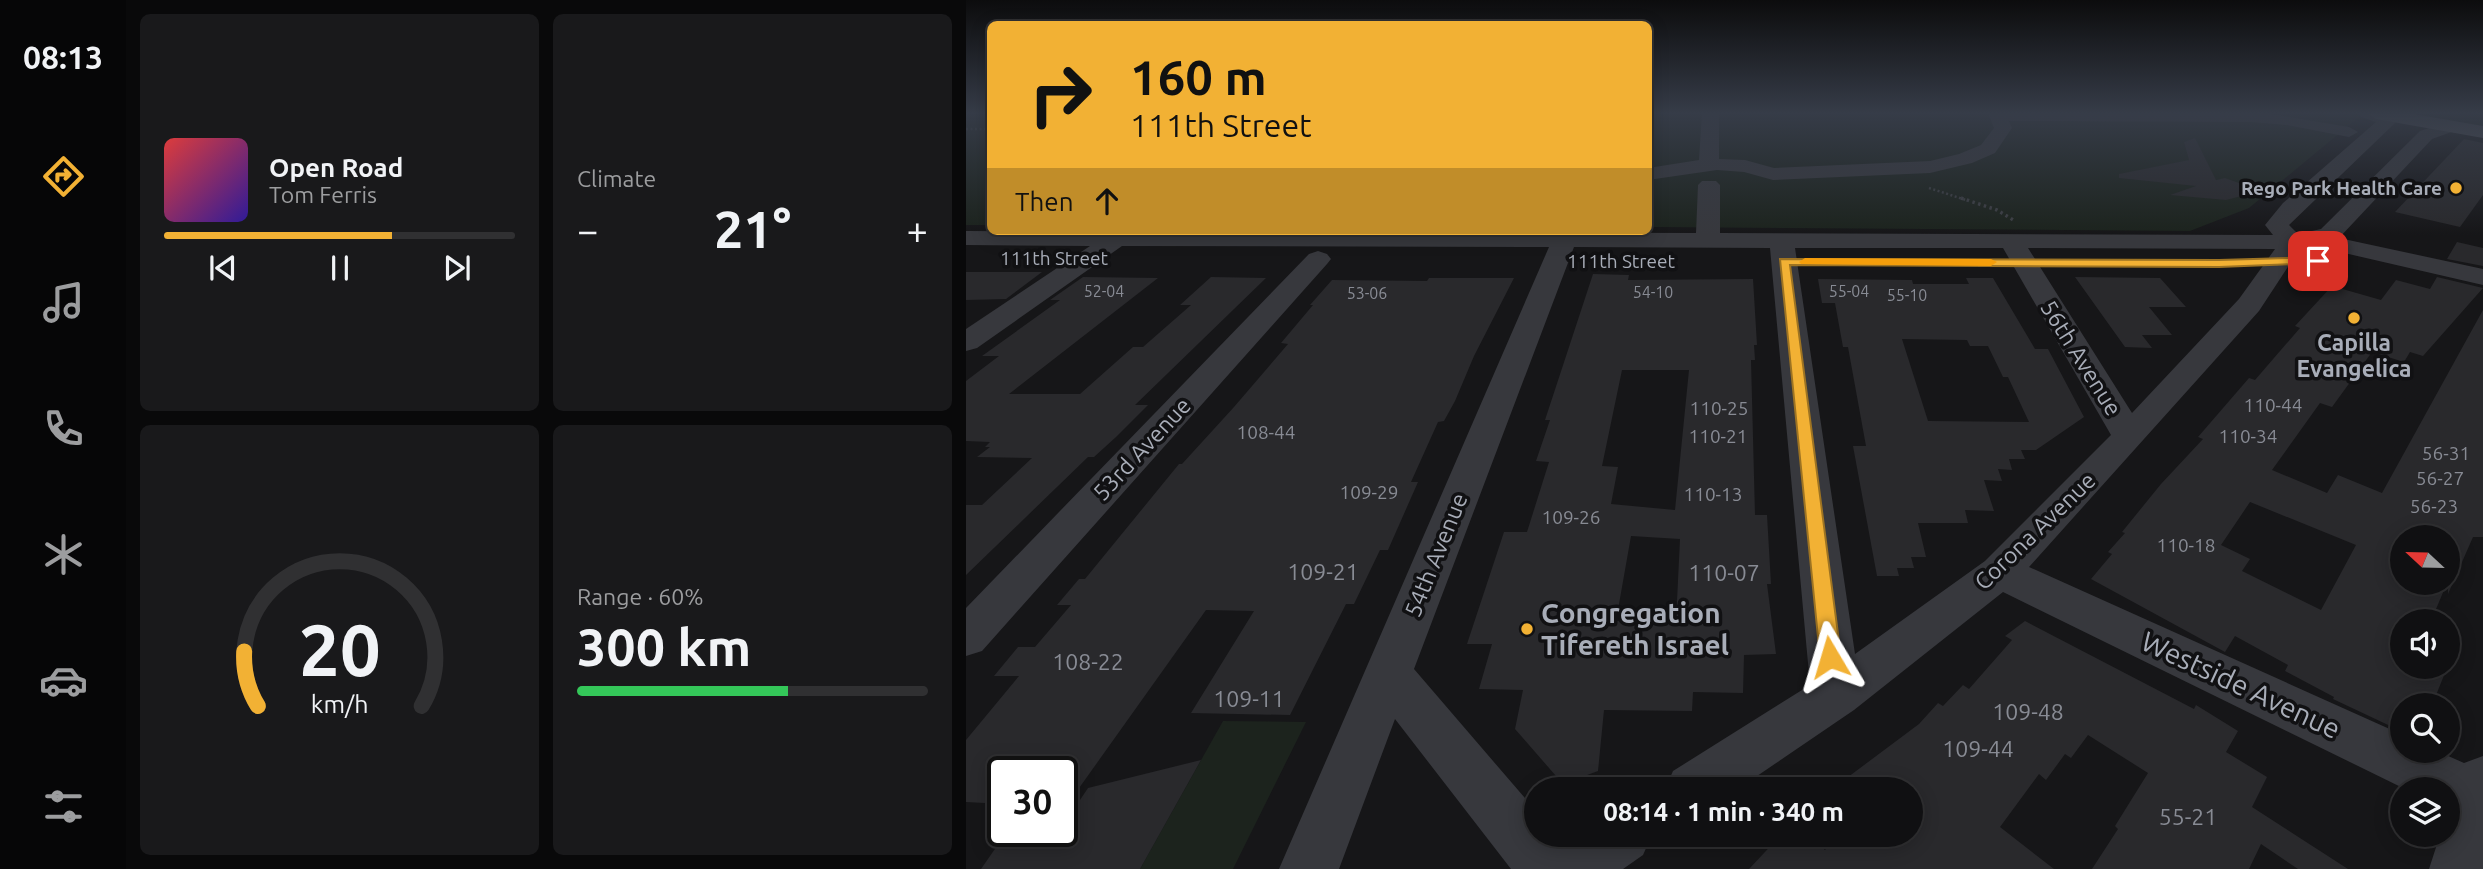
<!DOCTYPE html>
<meta charset="utf-8">
<style>
:root{--surface:#101012;--page:#19191b;--text:#f1f3f6;--muted:#9c9d9f;--line:#303032;--accent:#f2b134}
body{margin:0;font-family:Ubuntu,sans-serif;background:var(--page);color:var(--text);height:100vh;display:flex;flex-direction:column;font-size:26px;white-space:nowrap}
*{box-sizing:border-box;margin:0}
p{font-size:23px;color:var(--muted)}
.icon{flex:none;width:38px;height:38px;fill:none;stroke:currentColor;stroke-width:2;stroke-linecap:round;stroke-linejoin:round}
.map{position:relative;flex:1;overflow:hidden}
.side{display:flex;flex-direction:column;gap:14px;padding:14px;background:#09090a;width:840px}
.side>*{flex:none}
.banner{position:absolute;left:21px;top:21px;width:665px;height:214px;border-radius:10px;box-shadow:0 4px 18px #0003,0 0 0 2px var(--line);background:#f2b134;color:#111;overflow:hidden}
.needle{width:46px;rotate:292deg}
.controls{position:absolute;left:1424px;top:525px;display:grid;gap:14px}
.controls a{display:grid;place-items:center;width:70px;height:70px;border-radius:50%;background:var(--surface);box-shadow:0 4px 18px #0003,0 0 0 2px var(--line);font-size:35px}
.speed{position:absolute;left:21px;top:756px;display:flex;gap:14px;font-size:35px;font-weight:700;text-align:center}
.speed>*{display:grid;place-content:center;width:91px;height:91px;border-radius:50%;background:var(--surface);box-shadow:0 4px 18px #0003,0 0 0 2px var(--line);line-height:1}
.speed .limit{border:4px solid #111;border-radius:10px;background:#fff;color:#111}
.pin{position:absolute;display:grid;place-items:center;width:60px;height:60px;color:#fff;margin:-30px;border-radius:14px;box-shadow:0 4px 10px #0006}
.me{position:absolute;width:77px;margin:-38px;rotate:353deg;stroke-linejoin:round;filter:drop-shadow(0 0 5px #0008)}
.turn{display:flex;align-items:center;gap:24px;height:147px;padding:0 28px;font-size:32px}
.turn .icon{width:91px;height:91px;stroke-width:2.5}
.turn b{display:block;font-size:49px;line-height:60px}
.then{display:flex;align-items:center;height:66px;padding:0 28px;background:#0003;gap:14px;font-size:26px}
.big{font-size:52px;font-weight:700;line-height:1.1}
.side .card{flex:1;display:flex;flex-direction:column;justify-content:center;gap:10px;min-width:0;padding:0 24px;border-radius:10px;background:var(--page)}
.side .dial{align-items:center;gap:0}
.dial svg{height:182px;overflow:visible;fill:none;stroke:var(--line);stroke-width:7;stroke-linecap:round;text-anchor:middle}
.dial text{fill:var(--text);stroke:none}
.song{display:flex;align-items:center;gap:21px}
.cover{width:84px;height:84px;border-radius:10px;background:linear-gradient(135deg,hsl(0 70% 55%),hsl(250 70% 35%))}
.played{height:7px;border-radius:4px;background:linear-gradient(90deg,var(--accent) 65%,var(--line) 65%)}
.keys{display:flex;justify-content:space-around;direction:ltr}
.heat{display:flex;justify-content:space-between;align-items:center;font-size:38px;direction:ltr}
.charge{height:10px;border-radius:5px;background:linear-gradient(90deg,#34c759 60%,var(--line) 0)}
.side .tiles{flex:1;display:grid;gap:14px;grid-template-columns:repeat(2,1fr)}
.trip{position:absolute;left:558px;top:777px;width:399px;height:70px;border-radius:35px;background:var(--surface);box-shadow:0 4px 18px #0003,0 0 0 2px var(--line);font-weight:700;line-height:70px;text-align:center}
main{display:flex;flex:1;min-height:0}
.dock{display:flex;flex-direction:column;width:126px;justify-content:space-around;align-items:center;background:#060607;color:var(--muted)}
.dock .icon{width:49px;height:49px}
.dock .selected{color:var(--accent)}
.dock b{font-size:32px;color:var(--text)}
.map>svg:first-child{display:block}
</style>
<main>
<nav class="dock">
<b>08:13</b>
<svg class="icon selected" aria-label="directions" viewBox="0 0 24 24"><path d="M12 3l9 9-9 9-9-9zM9 14v-3h6M13 9l2 2-2 2"/></svg>
<svg class="icon" aria-label="music" viewBox="0 0 24 24"><path d="M9 18V5l10-2v13"/><circle cx="6" cy="18" r="3"/><circle cx="16" cy="16" r="3"/></svg>
<svg class="icon" aria-label="phone" viewBox="0 0 24 24"><path d="M5 4h4l2 5-3 2q2 4 5 5l2-3 5 2v4C11 20 4 13 5 4z"/></svg>
<svg class="icon" aria-label="climate" viewBox="0 0 24 24"><path d="M12 3v18M4 7l16 10M4 17L20 7"/></svg>
<svg class="icon" aria-label="car" viewBox="0 0 24 24"><path d="M5 17H2v-5l4-1 3-4h7l3 4 3 1v5h-3M9 17h6M6 11h13"/><circle cx="7" cy="17" r="2"/><circle cx="17" cy="17" r="2"/></svg>
<svg class="icon" aria-label="filters" viewBox="0 0 24 24"><path d="M4 7h16M4 17h16"/><circle cx="9" cy="7" r="2"/><circle cx="15" cy="17" r="2"/></svg>
</nav>
<section class="side">
<div class="tiles">
<div class="card">
<div class="song"><i class="cover"></i><div><b>Open Road</b><p>Tom Ferris</p></div></div>
<div class="played"></div>
<div class="keys"><svg class="icon" aria-label="previous" viewBox="0 0 24 24"><path d="M18 5L8 12l10 7zM5 5v14"/></svg><svg class="icon" aria-label="pause" viewBox="0 0 24 24"><path d="M8 5v14M16 5v14"/></svg><svg class="icon" aria-label="next" viewBox="0 0 24 24"><path d="M6 5l10 7-10 7zM19 5v14"/></svg></div>
</div>
<div class="card"><p>Climate</p>
<div class="heat"><a>−</a><b class="big">21°</b><a>+</a></div>
</div>
<div class="card dial"><svg viewBox="0 0 100 80">
<path d="M14 69A42 42 0 1 1 86 69"/>
<path d="M14 69A42 42 0 0 1 8 45" stroke="#f2b134"/>
<text x="50" y="56" font-size="32" font-weight="700">20</text>
<text x="50" y="72" font-size="11">km/h</text>
</svg></div>
<div class="card"><p>Range · 60%</p><b class="big">300 km</b><div class="charge"></div></div>
</div>
</section>
<div class="map">
<svg width="1517" height="869" viewBox="0 0 1517 869">
<rect width="100%" height="100%" fill="#161618"/>
<path fill="#1c231d" d="M0,113H24V225H0Z
M683,113H1398L1283,208L1224,231L683,227Z
M1422,113H1517V131Z
M257,721L340,722L267,869H174Z"/>
<path fill="#29292c" fill-rule="evenodd" d="M1229,138L1250,180L1259,178L1295,191L1260,200L1204,195L1230,186L1153,178V174L1223,160L1218,142Z
M1498,139L1517,143V195L1494,227L1429,212Z
M1491,242L1517,248V266L1481,259Z
M0,272H76L40,299L0,300Z
M627,274L663,275L662,280L787,279L791,345H788L789,360H785L789,515H801L805,584H801L810,654L778,655L777,693L727,692L726,711L638,710L632,771L597,784L549,729L557,690L513,689L526,644H501L538,532H561L583,462L570,461L584,420H579ZM656,370H723L709,510L645,504L652,467L636,466ZM665,536L714,539L710,622L650,621Z
M117,277L192,278L43,394H114L167,347H177L225,305H214L245,277L300,278L169,405H182L150,437L128,457H122L0,575V505H16L66,458L11,457L24,447H19L24,442L0,441V381L33,356H16L94,300H84Z
M1109,277L1194,278L1220,307H1183L1206,335H1176L1186,348L1159,347Z
M1471,277L1517,288L1457,356L1444,352L1438,362L1406,352L1366,407L1354,403L1306,470L1361,493L1372,475L1416,493L1517,310V537H1507L1482,594V537H1437V583H1481L1465,621H1437L1436,667H1467L1479,673L1466,705H1437V732L1367,699L1368,697L1319,671L1322,665L1269,636L1259,652L1125,579L1146,554L1142,552L1159,533L1156,532L1195,484L1237,439L1232,437L1283,378L1289,380L1334,328L1329,326L1366,286L1415,300L1430,280L1464,289ZM1284,502L1390,545L1355,610L1276,571L1284,559L1255,545Z
M463,278H548L508,356L489,401L478,421L472,422L445,482H452L422,550H414L388,604H380L324,715L225,713L288,611L240,610L96,812V772H37V804L0,802V740L53,676H28L52,647H69L105,605H91L113,579H119L213,464H216L268,407L322,344L315,343L347,305H344L366,280L461,281Z
M1000,278H1027L1069,349H1082L1118,417L1070,450H1055L1059,459H1043L1046,470L1032,469L1036,481L1018,480L1028,511L999,510L1002,523H952L960,557H945L948,568H931L933,576H911L887,446H900L882,347H877L869,303H856L852,279L946,280L947,284H1003ZM936,339L1001,340L1004,346H1022L1037,377H1042L1063,422L962,421Z
M1059,621L1228,709L1230,705L1272,731L1260,752L1301,777L1286,807L1382,869H1332L1295,844L1283,869H1126L1152,829L1149,826L1182,773L1122,735L1105,758L1099,754L1080,780L1073,774L1034,827L1088,869H783L815,835H842L859,850L872,835H945V789H866L953,724L972,703L977,706L997,685L1003,689L1046,640L1039,636Z
M235,760L174,869H15L40,833L91,835L96,831V827L122,788Z"/>
<g fill="none" stroke-linecap="round" stroke-linejoin="round">
<path stroke="#3d3f44" stroke-width="2.5" stroke-dasharray="2 2.5" stroke-linecap="butt" d="M0,129H24
M963,188L1000,200"/>
<path stroke="#3d3f44" stroke-width="3.5" stroke-dasharray="2.5 3.5" stroke-linecap="butt" d="M995,198L1031,210L1049,221"/>
<path fill="#37383d" fill-rule="evenodd" d="M736,113H753V159L779,160L808,168L964,161L993,154L1015,145L1028,128L1022,113H1299L1383,127L1392,132L1383,137L1321,125L1285,122L1043,121L1046,128L1029,153L1006,163L964,173L807,180L778,172L751,170L682,180V168L733,160Z
M1393,113C1407,113 1421,109 1429,123L1323,225L1332,234L1355,229L1454,131L1485,121L1491,122L1494,126L1491,130L1466,139L1373,238L1517,269V285L1374,252L1333,250L1293,311L1063,567L1437,735V751H1471L1498,763L1517,756V869H1463L1474,835H1482V789H1439L1037,592L888,710L772,789H699L707,771L844,685L804,248L608,247L448,669L570,811V835H591L596,840L605,835H686L677,855L657,869H545L429,719L373,869H313L583,247L156,246L11,348L0,351V329L124,246L0,245V231L730,233L732,185L736,181H750L754,185V233L1307,235L1299,225L1317,203L1410,122L1395,117ZM829,248H1037L1145,435L1019,561L889,654ZM1062,248L1309,249L1273,299L1166,413Z
M352,251L361,254L365,259L361,264L16,651L0,656V608L343,254Z"/>
<path fill="#53555c" fill-rule="evenodd" d="M1401,113H1442L1517,126V138L1410,119Z"/>
</g>
<linearGradient id="sky" x2="0" y2="1"><stop stop-color="#0c0c0d"/><stop offset="0.48" stop-color="#363c48"/><stop offset="1" stop-color="#363c48" stop-opacity="0"/></linearGradient>
<rect width="1517" height="235" fill="url(#sky)"/>
<path fill="#f2b134" stroke="#9d7322" stroke-width="2" d="M1352,257L1356,258V263L1253,267L824,265L875,657L872,663L864,666L857,663L854,657L814,259L1253,260Z"/>
<path fill="#f59e0b" d="M839,258L1025,259L1031,262L1025,266L835,264L833,262Z"/>
<g fill="#f2b134" stroke="#111113" stroke-width="2.5">
<circle cx="1490" cy="188" r="7"/>
<circle cx="1388" cy="318" r="7"/>
<circle cx="561" cy="629" r="7"/>
</g>
<g text-anchor="middle" stroke-width="7" stroke-linejoin="round" paint-order="stroke">
<g font-size="16" fill="#888b94">
<text x="138" y="297">52-04</text>
<text x="883" y="297">55-04</text>
<text x="687" y="298">54-10</text>
<text x="401" y="299">53-06</text>
<text x="941" y="301">55-10</text>
</g>
<g font-size="19" font-weight="bold" fill="#a8adb8" stroke="#111113" text-anchor="end">
<text x="1476" y="195">Rego Park Health Care</text>
</g>
<g font-size="19" fill="#a8adb8" stroke="#111113">
<text x="88" y="265">111th Street</text>
<text x="655" y="268">111th Street</text>
</g>
<g font-size="19" fill="#888b94">
<text x="1307" y="412">110-44</text>
<text x="753" y="415">110-25</text>
<text x="300" y="439">108-44</text>
<text x="752" y="443">110-21</text>
<text x="1282" y="443">110-34</text>
<text x="1480" y="460">56-31</text>
<text x="1474" y="485">56-27</text>
<text x="403" y="499">109-29</text>
<text x="747" y="501">110-13</text>
<text x="1468" y="513">56-23</text>
<text x="605" y="524">109-26</text>
<text x="1220" y="552">110-18</text>
</g>
<g font-size="23" font-weight="bold" fill="#a8adb8" stroke="#111113">
<text x="1388" y="351">Capilla<tspan x="1388" dy="26">Evangelica</tspan></text>
</g>
<g font-size="23" fill="#a8adb8" stroke="#111113">
<text transform="translate(1115 358) rotate(58)" y="8">56th Avenue</text>
<text transform="translate(176 449) rotate(-47)" y="8">53rd Avenue</text>
<text transform="translate(1069 531) rotate(-44)" y="8">Corona Avenue</text>
<text transform="translate(470 555) rotate(-68)" y="8">54th Avenue</text>
</g>
<g font-size="23" fill="#888b94">
<text x="357" y="580">109-21</text>
<text x="758" y="581">110-07</text>
<text x="122" y="670">108-22</text>
<text x="283" y="707">109-11</text>
<text x="1062" y="720">109-48</text>
<text x="1012" y="757">109-44</text>
<text x="1222" y="825">55-21</text>
</g>
<g font-size="28" font-weight="bold" fill="#a8adb8" stroke="#111113" text-anchor="start">
<text x="575" y="623">Congregation<tspan x="575" dy="32">Tifereth Israel</tspan></text>
</g>
<g font-size="28" fill="#a8adb8" stroke="#111113">
<text transform="translate(1275 685) rotate(25)" y="10">Westside Avenue</text>
</g>
</g>
</svg>
<div class="controls">
<a><svg class="needle" viewBox="-14 -14 28 28"><path d="M0-13l5 13h-10z" fill="#e53935"/><path d="M0 13l5-13h-10z" fill="#9c9d9f"/></svg></a>
<a><svg class="icon" aria-label="sound" viewBox="0 0 24 24"><path d="M4 9h4l5-4v14l-5-4H4zM17 9q2 3 0 6"/></svg></a>
<a><svg class="icon" aria-label="search" viewBox="0 0 24 24"><circle cx="10" cy="10" r="6"/><path d="M15 15l6 6"/></svg></a>
<a><svg class="icon" aria-label="layers" viewBox="0 0 24 24"><path d="M12 4l9 5-9 5-9-5zM3 14l9 5 9-5"/></svg></a>
</div>
<div class="speed"><div class="limit">30</div></div>
<div class="pin" style="left:1352px;top:261px;background:#d93025"><svg class="icon" aria-label="arrive" viewBox="0 0 24 24"><path d="M6 21V4h12l-3 4 3 4H6"/></svg></div>
<svg class="me" style="left:864px;top:657px" viewBox="-20 -20 40 40"><path d="M0-17L14 15 0 8-14 15z" fill="#f2b134" stroke="#fff" stroke-width="4"/></svg>
<div class="trip">08:14 · 1 min · 340 m</div>
<div class="banner">
<div class="turn"><svg class="icon" aria-label="right" viewBox="0 0 24 24"><path d="M7 20v-9h11M14 6l5 5-5 5"/></svg><div><b>160 m</b>111th Street</div></div>
<div class="then">Then<svg class="icon" aria-label="ahead" viewBox="0 0 24 24"><path d="M12 20V5M6 11l6-6 6 6"/></svg></div>
</div>
</div>
</main>
